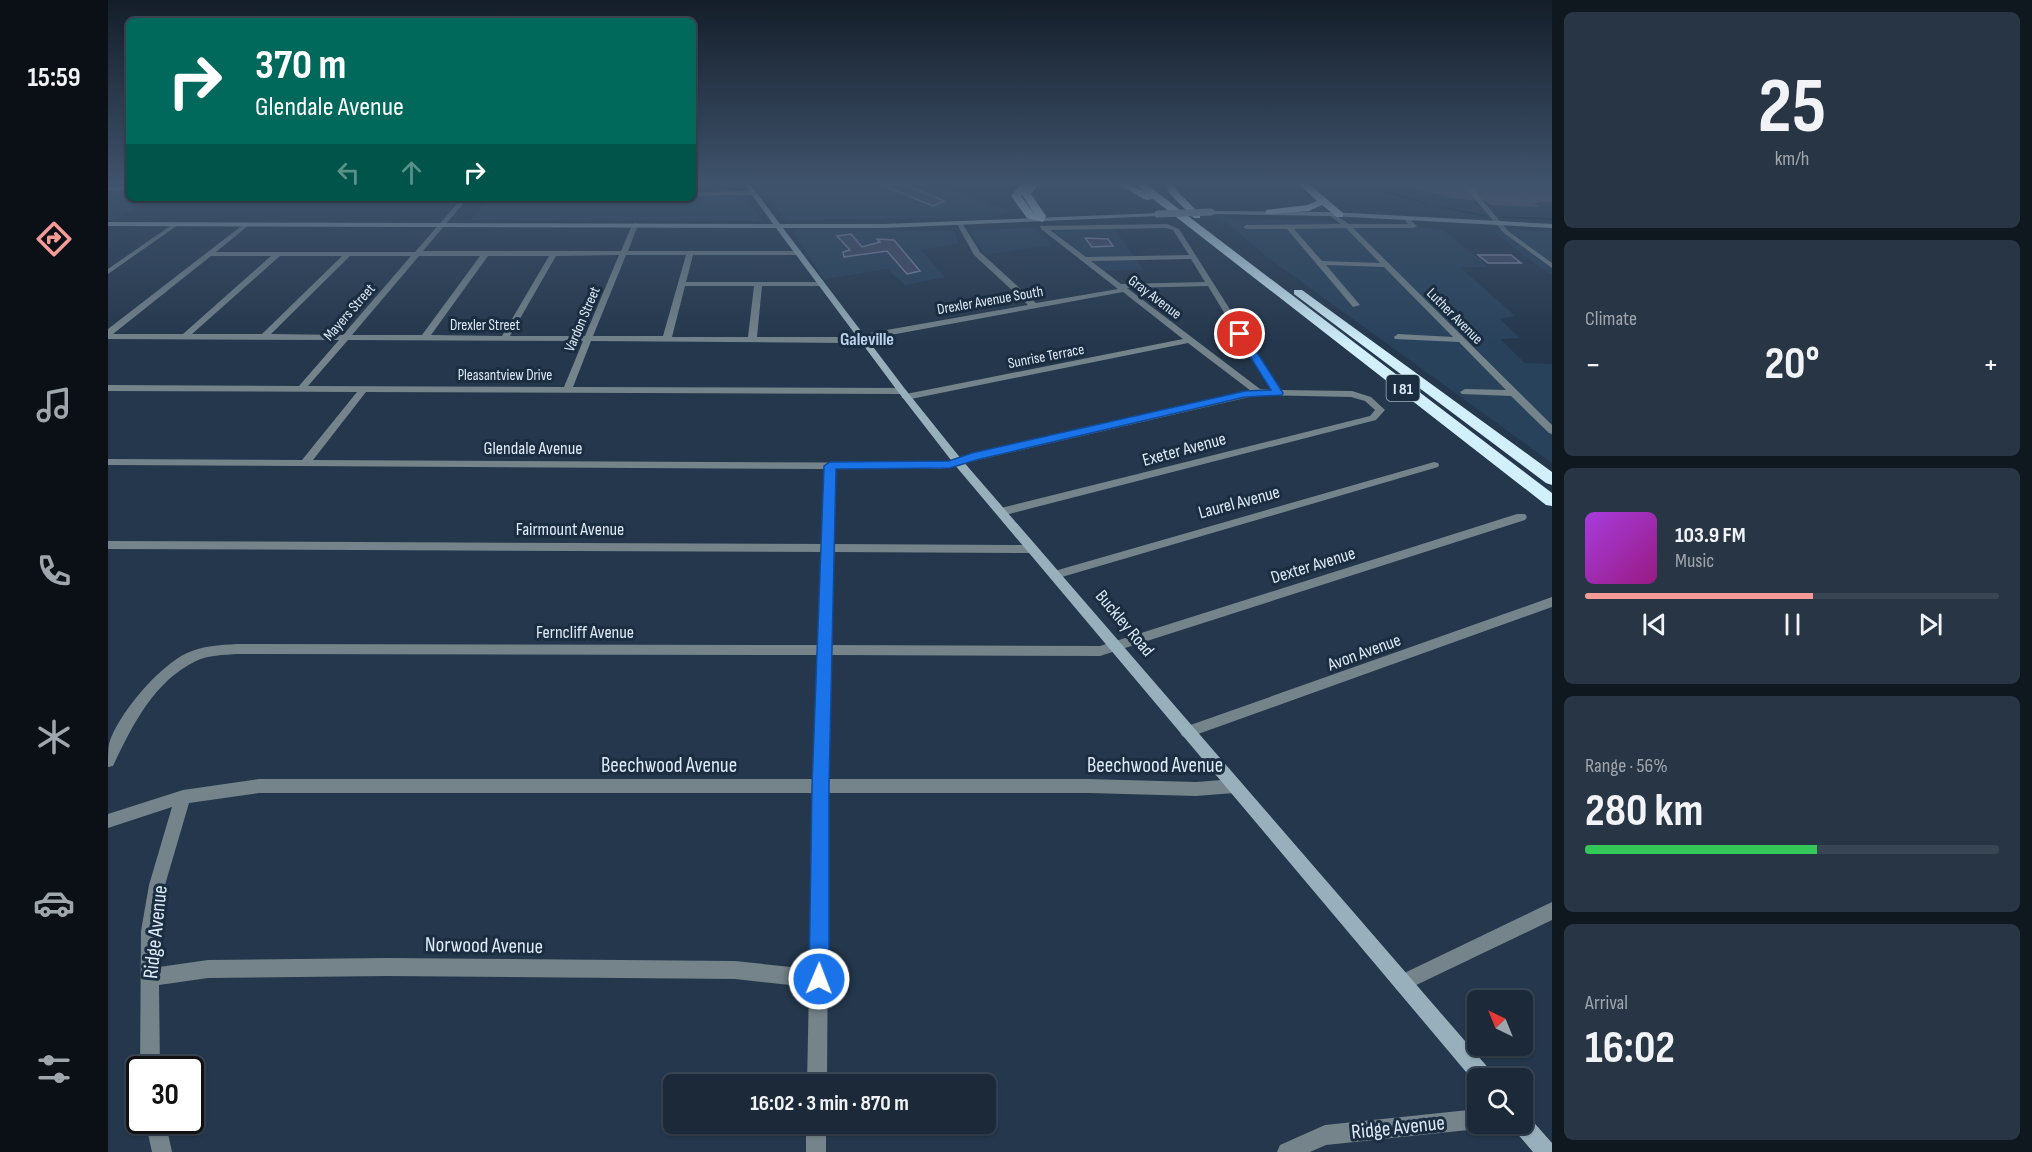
<!DOCTYPE html>
<meta charset="utf-8">
<style>
:root{--surface:#1b2939;--page:#283544;--text:#f1f3f6;--muted:#a0a6ae;--line:#394553;--accent:#f59b97}
body{margin:0;font-family:"Sofia Sans Condensed",sans-serif;background:var(--page);color:var(--text);height:100vh;display:flex;flex-direction:column;font-size:22px;white-space:nowrap}
*{box-sizing:border-box;margin:0}
p{font-size:20px;color:var(--muted)}
.icon{flex:none;width:33px;height:33px;fill:none;stroke:currentColor;stroke-width:2;stroke-linecap:round;stroke-linejoin:round}
.map{position:relative;flex:1;overflow:hidden}
.details{display:flex;flex-direction:column;gap:12px;padding:12px;background:#0f171f;width:480px}
.details>*{flex:none}
.guide{position:absolute;left:18px;top:18px;width:570px;height:183px;border-radius:9px;box-shadow:0 2px 4px #0004,0 0 0 2px var(--line);background:#00695c;color:#fff;overflow:hidden}
.needle{width:39px;rotate:317deg}
.buttons{position:absolute;left:1359px;top:990px;display:grid;gap:12px}
.buttons a{display:grid;place-items:center;width:66px;height:66px;border-radius:9px;background:var(--surface);box-shadow:0 2px 4px #0004,0 0 0 2px var(--line);font-size:30px}
.speed{position:absolute;left:18px;top:1056px;display:flex;gap:12px;font-size:30px;font-weight:700;text-align:center}
.speed>*{display:grid;place-content:center;width:78px;height:78px;border-radius:50%;background:var(--surface);box-shadow:0 2px 4px #0004,0 0 0 2px var(--line);line-height:1}
.speed .limit{border:3px solid #111;border-radius:9px;background:#fff;color:#111}
.pin{position:absolute;display:grid;place-items:center;width:51px;height:51px;color:#fff;margin:-26px;border:3px solid #fff;border-radius:50%;box-shadow:0 2px 6px #0007}
.me{position:absolute;width:66px;margin:-33px;rotate:1deg;stroke-linejoin:round;filter:drop-shadow(0 0 4px #0008)}
.turn{display:flex;align-items:center;gap:21px;height:126px;padding:0 30px;font-size:27px}
.turn .icon{width:78px;height:78px;stroke-width:2.5}
.turn b{display:block;font-size:42px;line-height:51px}
.lanes{display:flex;align-items:center;height:57px;padding:0 30px;background:#0003;justify-content:center;gap:30px;direction:ltr}
.lanes .off{opacity:.35}
.big{font-size:45px;font-weight:700;line-height:1.1}
.details .tile{flex:1;display:flex;flex-direction:column;justify-content:center;gap:9px;min-width:0;padding:0 21px;border-radius:9px;background:var(--page)}
.details .dial{align-items:center;gap:0}
.dial b{font-size:78px;line-height:1}
.song{display:flex;align-items:center;gap:18px}
.cover{width:72px;height:72px;border-radius:9px;background:linear-gradient(135deg,hsl(280 70% 55%),hsl(310 70% 35%))}
.played{height:6px;border-radius:3px;background:linear-gradient(90deg,var(--accent) 55%,var(--line) 55%)}
.keys{display:flex;justify-content:space-around;direction:ltr}
.heat{display:flex;justify-content:space-between;align-items:center;font-size:33px;direction:ltr}
.charge{height:9px;border-radius:4px;background:linear-gradient(90deg,#34c759 56%,var(--line) 0)}
.trip{position:absolute;left:555px;top:1074px;width:333px;height:60px;border-radius:9px;background:var(--surface);box-shadow:0 2px 4px #0004,0 0 0 2px var(--line);font-weight:700;line-height:60px;text-align:center}
main{display:flex;flex:1;min-height:0}
.tabs{display:flex;flex-direction:column;width:108px;justify-content:space-around;align-items:center;background:#0b1017;color:var(--muted)}
.tabs .icon{width:42px;height:42px}
.tabs .selected{color:var(--accent)}
.tabs b{font-size:27px;color:var(--text)}
.map>svg:first-child{display:block}
</style>
<main>
<nav class="tabs">
<b>15:59</b>
<svg class="icon selected" aria-label="directions" viewBox="0 0 24 24"><path d="M12 3l9 9-9 9-9-9zM9 14v-3h6M13 9l2 2-2 2"/></svg>
<svg class="icon" aria-label="music" viewBox="0 0 24 24"><path d="M9 18V5l10-2v13"/><circle cx="6" cy="18" r="3"/><circle cx="16" cy="16" r="3"/></svg>
<svg class="icon" aria-label="phone" viewBox="0 0 24 24"><path d="M5 4h4l2 5-3 2q2 4 5 5l2-3 5 2v4C11 20 4 13 5 4z"/></svg>
<svg class="icon" aria-label="climate" viewBox="0 0 24 24"><path d="M12 3v18M4 7l16 10M4 17L20 7"/></svg>
<svg class="icon" aria-label="car" viewBox="0 0 24 24"><path d="M5 17H2v-5l4-1 3-4h7l3 4 3 1v5h-3M9 17h6M6 11h13"/><circle cx="7" cy="17" r="2"/><circle cx="17" cy="17" r="2"/></svg>
<svg class="icon" aria-label="filters" viewBox="0 0 24 24"><path d="M4 7h16M4 17h16"/><circle cx="9" cy="7" r="2"/><circle cx="15" cy="17" r="2"/></svg>
</nav>
<div class="map">
<svg width="1444" height="1152" viewBox="0 0 1444 1152">
<rect width="100%" height="100%" fill="#24374c"/>
<path fill="#29425c" d="M647,184H832L903,211L884,217L679,220Z
M21,189V198H113L39,201L6,220H0V190Z
M585,196L639,197L653,221L363,220L380,198Z
M1112,217L1282,224L1335,230L1381,267H1352L1407,316L1392,319L1412,338L1392,339L1417,363L1444,364V463L1158,256Z
M926,228L944,245L877,255L861,230Z
M695,229L847,231L850,243L813,250L837,277L797,285L779,269L716,279L685,232Z
M1006,229L1036,270L996,271L945,230Z
M1384,230L1444,231V274L1431,267Z"/>
<path fill="#60586c" d="M1292,184H1440L1444,187V202L1426,203L1432,207L1384,205L1378,202L1345,198Z"/>
<g fill="none" stroke-linecap="round" stroke-linejoin="round">
<path stroke="#002a2b" stroke-width="1.5" d="M1253,184L1317,203
M1333,207L1377,216
M1394,217L1444,219"/>
</g>
<path fill="#444964" stroke="#858aa8" stroke-width="1.5" d="M793,184L812,191L836,201L825,206L773,185Z
M743,234L754,247L772,242L769,239L786,240L812,271L799,274L779,251L736,257L735,252L742,250L729,236Z
M977,238L1000,239L1005,246L984,247Z
M1370,255H1403L1413,263H1380Z"/>
<g fill="none" stroke-linecap="round" stroke-linejoin="round">
<path fill="#75848b" fill-rule="evenodd" d="M1354,184H1361L1400,231L1444,263V268L1396,233Z
M21,186V190L0,191V187Z
M585,192L646,191L649,193L646,195L585,196Z
M354,198H360L315,251H513L524,225L527,223L530,225L520,251H693V255H585L578,282H716L717,284L713,286H654L649,337H739L920,305L866,255L849,224L850,223H854L872,252L928,303L1010,289L933,229L932,226L1059,224L1071,229L1173,390L1244,391L1263,397L1277,410L1268,420L893,516L887,512L889,509L1262,416L1267,410L1257,401L1243,397L1150,395L832,469H727L726,544L924,545L930,549L924,553L725,552L723,645L992,646L1409,514H1417L1419,517L1417,520L992,656L723,655L721,779H981L1088,782L1126,779L1131,781L1134,786L1131,791L1126,793L1088,796L981,793H721L719,1084H699L701,987L627,979L279,976L100,978L51,985L52,1070H32L33,931L41,885L64,807L0,828V814L75,790L151,779H706L710,655L129,654C116,655 100,655 88,661C46,681 24,726 5,766L0,767C0,760 0,751 1,744C9,715 51,666 79,653C94,646 112,645 129,644L710,645L714,552L0,549V541L714,544L717,469L0,465V459L194,460L249,392L0,391V385L191,386L231,340L0,339V329L136,224L141,225L108,252H307ZM1058,228L1065,230L1081,255L978,257L942,230ZM511,255L477,336H402L448,256ZM518,255H578L555,336H485ZM103,256H163L75,334H5ZM172,256H234L154,334H84ZM242,256H303L235,335L163,334ZM311,256H372L314,335H244ZM380,256H441L394,336L323,335ZM1083,259L1097,282L1013,284L983,261ZM577,286H646L640,337H564ZM1100,286L1163,390L1152,389L1019,288ZM1015,292L1075,339L798,394L793,397L798,400L1080,343L1143,391L832,463L205,460L258,392L794,394L799,391L794,388L465,387L483,341L739,343ZM240,340L475,341L456,387L200,386ZM151,793H705L702,969L627,961L279,958L100,960L51,967V931L57,885L81,803Z
M1223,212L1241,224H1300L1295,218L1298,216L1308,225L1309,226L1306,228H1245L1444,425V434L1441,433L1403,396L1354,394L1352,392L1357,389L1398,390L1351,342L1287,339L1286,337L1290,334L1345,337L1276,267L1218,265L1252,305L1245,307L1179,229H1138L1135,227L1138,225L1233,224L1221,215V213ZM1238,228L1272,263L1214,261L1186,229Z
M65,224L70,225L0,274V269Z
M1326,462L1330,463L1331,465L1330,467L947,579L941,575L943,572Z
M1444,597V607L1079,738L1074,736L1072,732L1074,728Z
M1444,902V920L1300,989L1294,992L1288,989L1285,983L1288,977Z
M1370,1109V1124H1378L1377,1126L1370,1129L1218,1145L1202,1152H1169L1172,1145L1217,1125Z
M37,1120H57L64,1152H44Z
M698,1124H718V1152H698Z"/>
<path fill="#97b0bb" fill-rule="evenodd" d="M636,184H642L672,224H776L1052,213V215L1050,216L776,228H675L797,389L854,460L1383,1071L1386,1078H1370L1369,1085L846,464L791,393L668,228L0,226V222L665,224Z
M1101,211L1223,212L1444,224V228L1223,216L1103,214L1101,213Z
M1414,1114L1421,1117L1444,1143V1152H1425L1407,1131L1404,1124H1414Z"/>
<path fill="#d1f0fc" fill-rule="evenodd" d="M913,184H931L923,194L938,216L935,222L919,218L903,196ZM914,195L927,215L913,196Z
M1009,184H1021L1037,192L1028,184H1038L1444,493V506L1438,505L1045,199L1038,200Z
M1058,184H1067L1068,190L1092,214V218H1086L1061,193Z
M1191,184H1201L1235,213V217H1229L1214,205L1201,211L1158,214V210L1199,205L1209,201Z
M1186,290H1194L1444,472V485L1438,483L1186,294Z"/>
<path stroke="#97b0bb" stroke-width="7" d="M1050,214L1103,212"/>
</g>
<linearGradient id="sky" x2="0" y2="1"><stop stop-color="#141e2a"/><stop offset="0.53" stop-color="#3f536c"/><stop offset="1" stop-color="#3f536c" stop-opacity="0"/></linearGradient>
<rect width="1444" height="346" fill="url(#sky)"/>
<path fill="#1a73e8" stroke="#114b97" stroke-width="1.5" d="M1129,332H1136L1175,393L1174,395L1137,397L868,460L842,468L728,469L721,786V979L718,986L711,989L704,986L701,979L704,786L716,466L722,462L841,461L864,453L1137,391L1163,390L1128,334Z"/>
<g text-anchor="middle" stroke-width="6" stroke-linejoin="round" paint-order="stroke">
<g font-size="15" fill="#deeaf7" stroke="#1a2d41">
<text transform="translate(1047 297) rotate(37)" y="5">Gray Avenue</text>
<text transform="translate(882 300) rotate(-10)" y="5">Drexler Avenue South</text>
<text transform="translate(241 312) rotate(-49)" y="5">Mayers Street</text>
<text transform="translate(1347 316) rotate(45)" y="5">Luther Avenue</text>
<text transform="translate(474 319) rotate(-67)" y="5">Vardon Street</text>
<text x="377" y="330">Drexler Street</text>
<text transform="translate(938 356) rotate(-11)" y="5">Sunrise Terrace</text>
<text x="397" y="380">Pleasantview Drive</text>
</g>
<rect fill="#1a2d41" stroke="#a3b1c0" stroke-width="1.5" x="1278.5" y="375" width="33" height="26" rx="4.5"/>
<g font-size="16" font-weight="bold" fill="#deeaf7">
<text x="1295" y="394">I 81</text>
</g>
<g font-size="18" font-weight="bold" fill="#bad2ec" stroke="#1a2d41">
<text x="759" y="345">Galeville</text>
</g>
<g font-size="18" fill="#deeaf7" stroke="#1a2d41">
<text x="425" y="454">Glendale Avenue</text>
<text transform="translate(1076 449) rotate(-15)" y="6">Exeter Avenue</text>
<text transform="translate(1131 502) rotate(-15)" y="6">Laurel Avenue</text>
<text x="462" y="535">Fairmount Avenue</text>
<text transform="translate(1205 565) rotate(-17)" y="6">Dexter Avenue</text>
<text transform="translate(1017 623) rotate(50)" y="6">Buckley Road</text>
<text x="477" y="638">Ferncliff Avenue</text>
<text transform="translate(1256 652) rotate(-20)" y="6">Avon Avenue</text>
</g>
<g font-size="21" fill="#deeaf7" stroke="#1a2d41">
<text x="561" y="772">Beechwood Avenue</text>
<text x="1047" y="772">Beechwood Avenue</text>
<text transform="translate(47 932) rotate(-84)" y="7">Ridge Avenue</text>
<text transform="translate(376 945) rotate(1)" y="7">Norwood Avenue</text>
<text transform="translate(1290 1127) rotate(-6)" y="7">Ridge Avenue</text>
</g>
</g>
</svg>
<div class="buttons">
<a><svg class="needle" viewBox="-14 -14 28 28"><path d="M0-13l5 13h-10z" fill="#e53935"/><path d="M0 13l5-13h-10z" fill="#a0a6ae"/></svg></a>
<a><svg class="icon" aria-label="search" viewBox="0 0 24 24"><circle cx="10" cy="10" r="6"/><path d="M15 15l6 6"/></svg></a>
</div>
<div class="speed"><div class="limit">30</div></div>
<div class="pin" style="left:1132px;top:334px;background:#d93025"><svg class="icon" aria-label="arrive" viewBox="0 0 24 24"><path d="M6 21V4h12l-3 4 3 4H6"/></svg></div>
<svg class="me" style="left:711px;top:979px" viewBox="-20 -20 40 40"><circle r="17" fill="#1a73e8" stroke="#fff" stroke-width="3"/><path d="M0-11L8 9 0 5-8 9z" fill="#fff"/></svg>
<div class="trip">16:02 · 3 min · 870 m</div>
<div class="guide">
<div class="turn"><svg class="icon" aria-label="right" viewBox="0 0 24 24"><path d="M7 20v-9h11M14 6l5 5-5 5"/></svg><div><b>370 m</b>Glendale Avenue</div></div>
<div class="lanes"><svg class="icon off" aria-label="left" viewBox="0 0 24 24"><path d="M17 20v-9H6M10 6l-5 5 5 5"/></svg><svg class="icon off" aria-label="ahead" viewBox="0 0 24 24"><path d="M12 20V5M6 11l6-6 6 6"/></svg><svg class="icon" aria-label="right" viewBox="0 0 24 24"><path d="M7 20v-9h11M14 6l5 5-5 5"/></svg></div>
</div>
</div>
<section class="details">
<div class="tile dial"><b>25</b><p>km/h</p></div>
<div class="tile"><p>Climate</p>
<div class="heat"><a>−</a><b class="big">20°</b><a>+</a></div>
</div>
<div class="tile">
<div class="song"><i class="cover"></i><div><b>103.9 FM</b><p>Music</p></div></div>
<div class="played"></div>
<div class="keys"><svg class="icon" aria-label="previous" viewBox="0 0 24 24"><path d="M18 5L8 12l10 7zM5 5v14"/></svg><svg class="icon" aria-label="pause" viewBox="0 0 24 24"><path d="M8 5v14M16 5v14"/></svg><svg class="icon" aria-label="next" viewBox="0 0 24 24"><path d="M6 5l10 7-10 7zM19 5v14"/></svg></div>
</div>
<div class="tile"><p>Range · 56%</p><b class="big">280 km</b><div class="charge"></div></div>
<div class="tile"><p>Arrival</p><b class="big">16:02</b></div>
</section>
</main>
